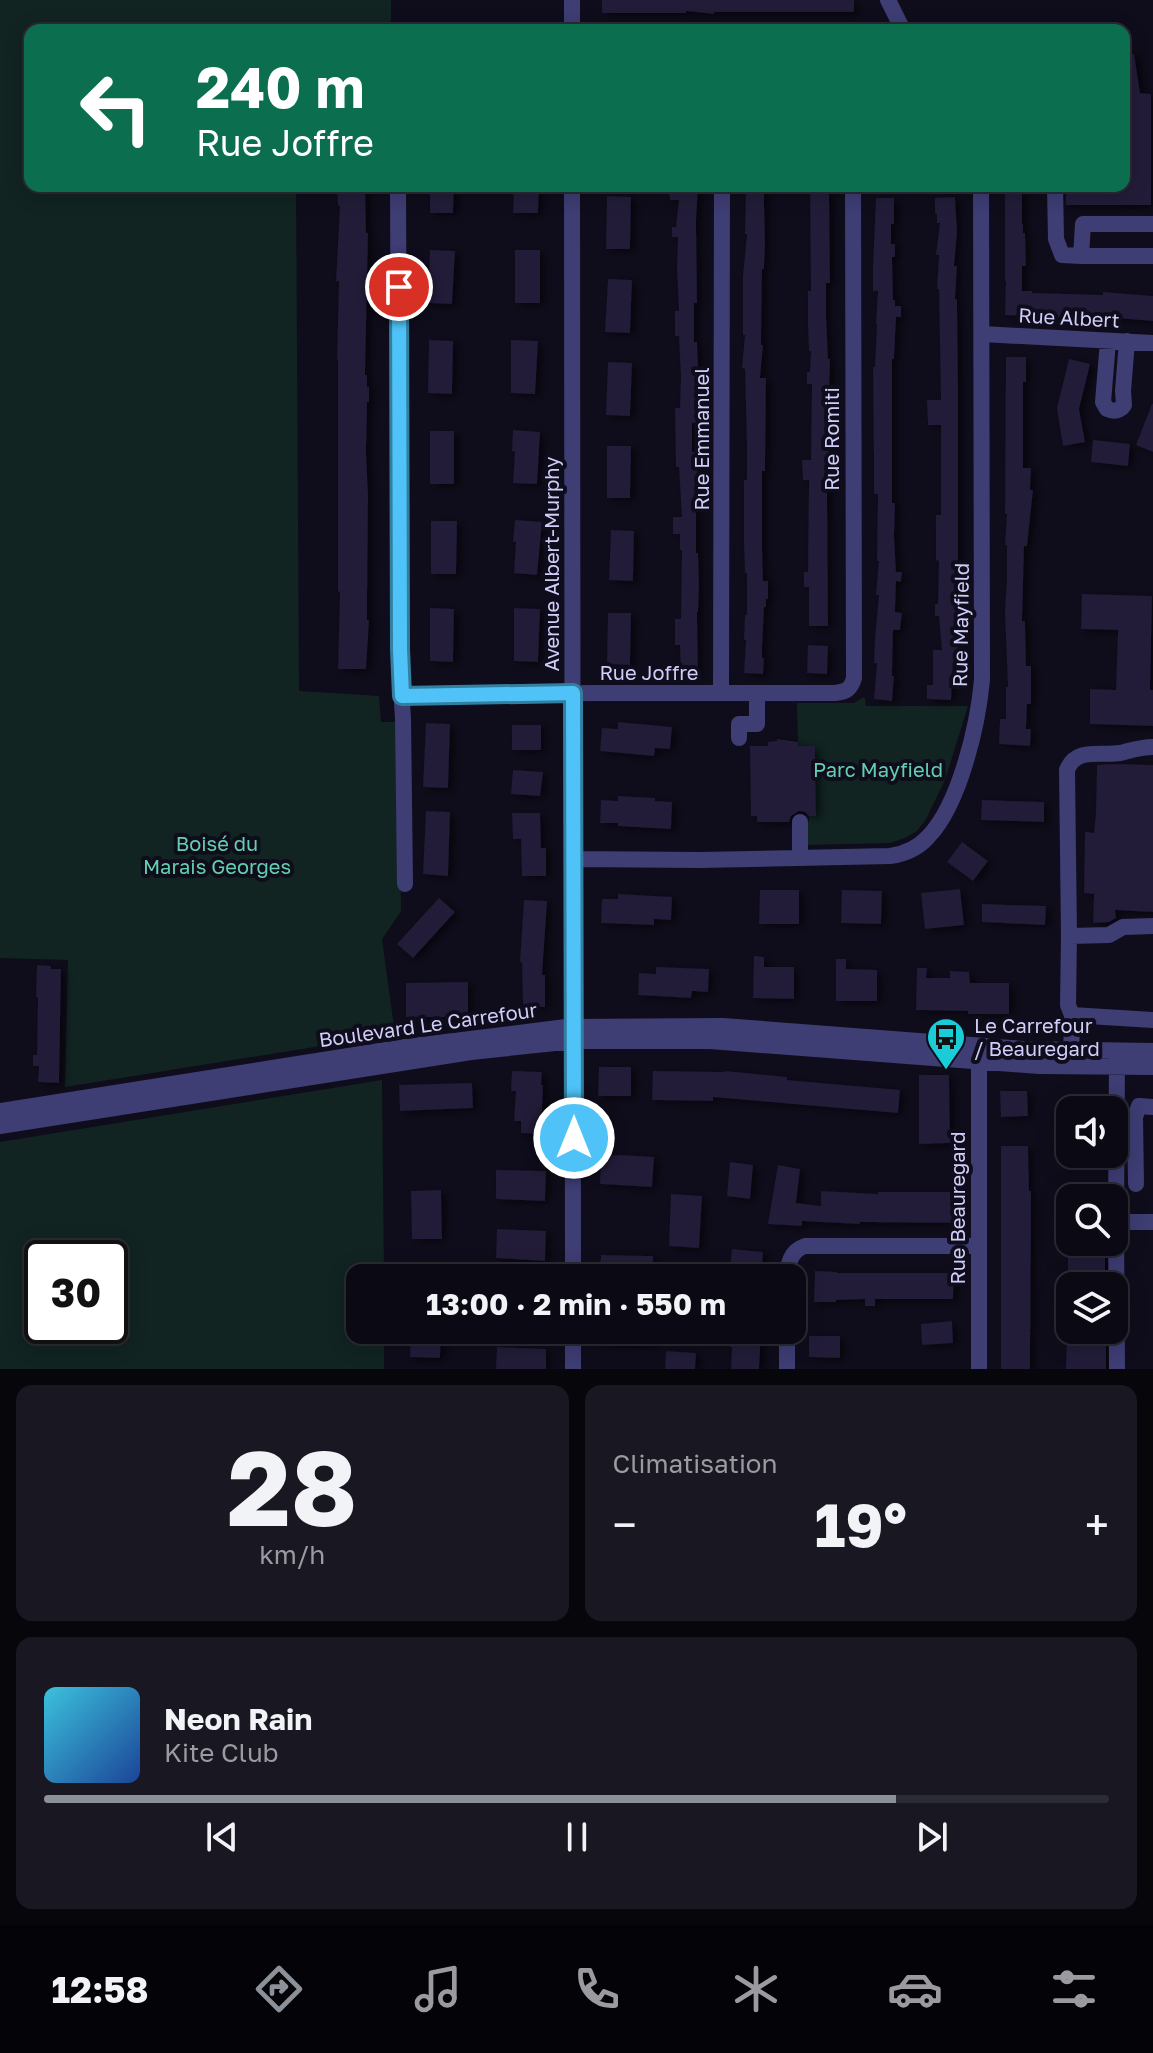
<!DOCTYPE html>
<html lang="fr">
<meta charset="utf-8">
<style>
:root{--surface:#0b0a14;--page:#191822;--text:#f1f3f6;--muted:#9a9aa0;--line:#2b2b34;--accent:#8c9099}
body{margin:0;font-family:"Golos Text",sans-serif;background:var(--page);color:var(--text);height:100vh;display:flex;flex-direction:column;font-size:30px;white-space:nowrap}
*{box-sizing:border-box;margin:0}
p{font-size:26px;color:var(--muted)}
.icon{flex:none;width:44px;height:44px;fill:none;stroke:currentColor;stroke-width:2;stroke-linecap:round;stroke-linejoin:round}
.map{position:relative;height:1369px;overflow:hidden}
.details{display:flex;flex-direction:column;gap:16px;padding:16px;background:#06060b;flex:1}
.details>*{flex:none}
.guide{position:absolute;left:24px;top:24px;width:1106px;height:168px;border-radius:16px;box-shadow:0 4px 20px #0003,0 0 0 2px var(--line);background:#0b6e4f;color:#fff;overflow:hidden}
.tools{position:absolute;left:1056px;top:1096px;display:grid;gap:16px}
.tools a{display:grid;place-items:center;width:72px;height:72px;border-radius:16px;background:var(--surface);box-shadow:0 4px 20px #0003,0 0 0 2px var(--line);font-size:40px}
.speed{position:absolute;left:24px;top:1240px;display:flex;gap:16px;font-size:40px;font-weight:700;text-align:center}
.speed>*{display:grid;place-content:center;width:104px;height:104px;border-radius:50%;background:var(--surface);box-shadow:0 4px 20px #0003,0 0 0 2px var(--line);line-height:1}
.speed .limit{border:4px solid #111;border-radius:12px;background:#fff;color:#111}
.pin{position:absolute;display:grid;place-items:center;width:68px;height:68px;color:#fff;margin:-34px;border:4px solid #fff;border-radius:50%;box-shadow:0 2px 8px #0007}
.me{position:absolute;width:88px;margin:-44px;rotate:0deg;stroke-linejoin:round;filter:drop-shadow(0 0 6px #0008)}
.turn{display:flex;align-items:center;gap:28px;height:168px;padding:0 40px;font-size:36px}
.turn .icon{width:104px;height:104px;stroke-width:2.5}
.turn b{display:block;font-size:56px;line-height:68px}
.big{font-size:60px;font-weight:700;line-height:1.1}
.details .tile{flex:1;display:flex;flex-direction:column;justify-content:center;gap:12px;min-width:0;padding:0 28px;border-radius:16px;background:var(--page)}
.details .dial{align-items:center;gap:0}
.dial b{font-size:104px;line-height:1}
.song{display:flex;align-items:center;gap:24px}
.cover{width:96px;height:96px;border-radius:12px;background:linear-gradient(135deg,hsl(190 70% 55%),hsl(220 70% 35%))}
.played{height:8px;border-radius:4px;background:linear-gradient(90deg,var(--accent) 80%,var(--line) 80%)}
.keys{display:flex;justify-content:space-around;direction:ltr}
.heat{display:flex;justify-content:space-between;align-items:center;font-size:44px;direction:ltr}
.details .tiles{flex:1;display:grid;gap:16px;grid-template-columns:1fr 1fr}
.tile:last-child{grid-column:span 2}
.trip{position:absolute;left:346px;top:1264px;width:460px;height:80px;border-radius:16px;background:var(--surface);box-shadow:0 4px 20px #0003,0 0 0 2px var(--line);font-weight:700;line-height:80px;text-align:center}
.tab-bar{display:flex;height:128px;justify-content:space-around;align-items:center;background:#040408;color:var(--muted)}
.tab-bar .icon{width:56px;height:56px}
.tab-bar .active{color:var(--accent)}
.tab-bar b{font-size:36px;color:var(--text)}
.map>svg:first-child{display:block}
</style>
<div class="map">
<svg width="1153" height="1369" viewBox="0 0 1153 1369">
<defs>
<filter id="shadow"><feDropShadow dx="4.5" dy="2.5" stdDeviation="4" flood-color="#0009"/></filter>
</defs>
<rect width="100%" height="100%" fill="#0f0d1b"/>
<path fill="#112422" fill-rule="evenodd" d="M0,0H391V21L379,30H30V186H296L299,691L379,696L381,722H399L401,911L382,939L395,1034L65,1087L68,960L0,958Z
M862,698H865L866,706H968L945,780L926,819L917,831L905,838L890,843L804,845V822H809V816L816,815L815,746H798L797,703H854Z
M382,1080L384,1278H360V1330H384V1369H0V1142ZM42,1258H110V1326H42Z"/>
<path fill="#201b39" filter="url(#shadow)" d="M602,0H854V12H714V14L686,11V13H602Z
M1124,53L1134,54L1140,93L1151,94V205H1066V186H1124Z
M337,186H365L366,233H368L365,375H367V387H369V402H367L366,452L368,496L367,607V620H369L366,669H338L340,592L338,591V360L337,359L339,281H336L340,206H338Z
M430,186H454L453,213H430Z
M514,186H539L538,213H513Z
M669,186H698L696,221L697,303H694V342H697L698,367L697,423H692V452H697L698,499H696V553H698L699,587L698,612H697L698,676L681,677L680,645H675V619H681L682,550H680V534H673V517H682L679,467H676L675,408H680L681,376L679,336H675V311H679L677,268L678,237H672V227H676L679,200H670Z
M746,186H764V200L765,243L764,269H762L761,345H763L760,378H766L765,471H762V547L763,581H768V599H766V607H764L762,649V658H764L763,674L744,673L746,640H744L745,615H747V573H745L744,542V480H747V446L745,369L742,368L745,335H743V276L747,234H745Z
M810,189H829L830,283H826V316L828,359H830L829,393L830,486H827L828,626H809V587H804V572H808L809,480H803L802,460H811L812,384H807V372H810L811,351H809L808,325V291H811Z
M1005,190H1022V224H1023V233H1025L1026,266H1022V291H1032V293L1103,295V292L1153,296V321L1092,316V319L1005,315L1006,281H1005Z
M607,196L631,197L630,249H606Z
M955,197L957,232L954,266H957L955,299H957L958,390V662H953L951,700L927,699V685H933V650H942L939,616H935V604H938L939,561L936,560V515H941V425H928L927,400H941L939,289H937L939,255H936L940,223H937V214H935V198Z
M876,198H894V224H891V244H895V257H892L893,300H895V306H901V317H896L894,359H892V503H895L894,536L896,572H902L901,582L896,581L895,612L902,613L900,630H893L892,676H894L892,701L874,699L877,663H874L875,638L879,595H876L879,561H877L878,494H874V468L873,367H875L877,324H876L878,291H873V266Z
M430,250L455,251L452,304L428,303Z
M515,250H540V303H515Z
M608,279L632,280L630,333L605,332Z
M429,340L453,341L452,394L428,393Z
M511,340L538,341L535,394L511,393Z
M1006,357H1026V382H1023V468H1031L1030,490H1033L1027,546H1024L1022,621H1025L1026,666H1031V704H1027L1026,729H1031L1030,746L999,744L1000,719H1006V687H1008L1005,611L1007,578V545H1005L1007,514H1005Z
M1069,359L1090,364L1079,409L1085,442L1063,446L1057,408Z
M608,362L632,363L630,416L606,415Z
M1152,404H1153V452L1136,445Z
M513,430L540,432L537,484L513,483L515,452L512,451Z
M430,431H454V484H430Z
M1093,440L1130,444L1128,466L1091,462Z
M607,446H631L630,498H607Z
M515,520L542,522L537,575L514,573L516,542H513Z
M431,521H457L456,574H431Z
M611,530L634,531L633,581L609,580Z
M1082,594L1152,596L1150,690H1153V726L1090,724V689L1116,690L1118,630L1081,629Z
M430,608L454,609L453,662L430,661Z
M514,608L540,609L538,662L514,661Z
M608,613H631L630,665L607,664Z
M808,645L828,646L827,674L807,673Z
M618,722L672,727L670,749L655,748L654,756L600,751L602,728L618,729Z
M426,723L450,724L448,788L423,787Z
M512,725H541V750H512Z
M777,739L798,742V746H815L816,816H809L805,812L799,811L791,816L789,822H757V816H751L750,746H768V742L777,741Z
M1116,764L1153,765V912L1115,910L1116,918L1109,922L1093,923L1094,894L1084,893L1085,832L1094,833L1096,814L1097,765Z
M513,770L543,772L540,796L511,794Z
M618,796L655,798V801L672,802L671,829L618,826V823H600L601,800L618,801Z
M982,800L1044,802V822L981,820Z
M426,811L450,812L448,876L423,874Z
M512,813H540L541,848H546V876H522L521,839H513Z
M962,842L988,861L973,881L947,862Z
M960,889L964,925L925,929L921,893Z
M760,890H799V924H759Z
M842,890L882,891L881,924L841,923Z
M618,894L672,897L671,920L654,919V925L601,923L602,899H618Z
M439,898L455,912L413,958L397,944Z
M524,900L547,901L542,975H545V1007H523L522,962H520Z
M982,904L1046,906L1045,925L982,922Z
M754,956L764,957V967H794V999L753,998Z
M836,959H846V969L877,970V1001H836Z
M37,965L51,966V969H61L59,1083L38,1082L39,1066H33V1055H37L38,997H36Z
M656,967L709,969L708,992L692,991L691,998L638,995L639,973L656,974Z
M917,968H927L926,978H950V971L969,972L970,983H1009V1014H968V1011L916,1010Z
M468,982V1017H406V983Z
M599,1067H631V1096H598Z
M512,1071L542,1072L541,1085H543L541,1134L521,1133V1121H514L516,1091H511Z
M653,1071L725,1072V1071L787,1077V1080L900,1090L898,1113L713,1097V1101L652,1100Z
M919,1075H949L950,1143L919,1144Z
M472,1083L473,1108L400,1111L399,1085Z
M1000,1091H1027L1028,1116L1001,1117Z
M1001,1146H1028L1029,1191H1031L1030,1369H1001Z
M621,1155L654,1157L652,1187L600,1184L601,1156Z
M730,1162L753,1165L750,1199L727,1196Z
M778,1165L800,1169L796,1203L821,1206V1191L878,1194V1192H954L955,1223L860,1222L859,1224L802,1221V1226L768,1224Z
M496,1170L546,1171L545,1201L496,1199Z
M441,1190L442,1239H412L411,1191Z
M671,1194L702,1196L699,1248L669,1246Z
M497,1229L546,1231L545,1261L496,1258Z
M1068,1242H1105V1286H1068Z
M732,1249L763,1252L761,1278H729Z
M601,1255L653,1256V1278H600Z
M815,1271L837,1272V1273H954L953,1299H875V1306H865V1299L836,1300V1302H814Z
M952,1321L953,1343L922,1345L921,1324Z
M411,1330H441L440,1358L410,1357Z
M600,1330H652V1345L600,1342Z
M730,1330H761L759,1369H731L732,1347H730Z
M1067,1330H1106V1369H1066Z
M809,1336H840V1358L809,1357Z
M497,1347L546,1349V1369H496Z
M666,1351L696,1353L695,1369H665Z"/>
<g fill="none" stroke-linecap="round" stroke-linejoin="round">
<path stroke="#3e3d74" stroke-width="16" d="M572,0V30
M888,0L903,30
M398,186L400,675L403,718L405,884
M572,186L573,1278
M1055,186L1056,239L1062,255L1081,256
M1153,224H1083L1081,256H1153
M982,334L1153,343
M1108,341L1103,402L1107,409C1114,412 1120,411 1124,405L1123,391L1127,341
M721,693L722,186
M402,696L594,693H835C846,692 851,689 854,678L853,186
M739,738V724H757V693
M800,822V857
M573,859L700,860L890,856C905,854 918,848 928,837C960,804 978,724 982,680L981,186
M1069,936L1067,770C1076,747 1101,756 1120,753C1132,750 1141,747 1153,747
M1072,1015L1153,1020
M1071,1061L1072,1015L1068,1005L1069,936L1109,935L1123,927L1153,926
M0,1111L405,1047L566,1027L723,1026L1023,1049L1153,1051
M0,1126L471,1052L574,1041H710L1039,1066L1153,1067
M1136,1184L1135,1117L1139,1106L1153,1107
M1116,1222L1117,1057
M787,1278C788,1264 790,1251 805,1246H978
M573,1330V1369
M787,1369V1330
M979,1369V1052
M1117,1369L1116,1222H1153"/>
</g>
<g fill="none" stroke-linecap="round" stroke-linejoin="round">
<defs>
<path id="route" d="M399,287L400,649L402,696L573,693L574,1138"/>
</defs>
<use href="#route" stroke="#337fa1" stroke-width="20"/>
<use href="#route" stroke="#4fc3f7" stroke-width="14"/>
</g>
<defs>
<symbol id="bus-pin" viewBox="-11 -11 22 30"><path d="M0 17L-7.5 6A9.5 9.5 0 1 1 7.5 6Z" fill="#1acbd8" stroke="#0f0d1b"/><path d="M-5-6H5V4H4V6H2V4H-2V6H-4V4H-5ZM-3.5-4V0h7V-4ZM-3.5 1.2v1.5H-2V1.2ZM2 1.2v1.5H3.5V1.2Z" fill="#111"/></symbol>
</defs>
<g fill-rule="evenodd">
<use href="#bus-pin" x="924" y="1015" width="44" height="60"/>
</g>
<g text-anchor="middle" stroke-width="8" stroke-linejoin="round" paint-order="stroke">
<g font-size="20" fill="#d0cdf9" stroke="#0f0d1b">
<text transform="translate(1069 318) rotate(3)" y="7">Rue Albert</text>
<text transform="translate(702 439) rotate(-90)" y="7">Rue Emmanuel</text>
<text transform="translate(832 439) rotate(-90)" y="7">Rue Romiti</text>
<text transform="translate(552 564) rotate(-90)" y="7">Avenue Albert-Murphy</text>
<text transform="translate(961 625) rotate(-89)" y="7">Rue Mayfield</text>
<text x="649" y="680">Rue Joffre</text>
<text transform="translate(428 1025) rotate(-8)" y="7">Boulevard Le Carrefour</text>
<text transform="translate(958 1208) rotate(-90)" y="7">Rue Beauregard</text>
</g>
<g font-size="20" fill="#63cfb0" stroke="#0f0d1b">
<text x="878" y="777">Parc Mayfield</text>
<text x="217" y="851">Boisé du<tspan x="217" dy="23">Marais Georges</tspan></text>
</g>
<g font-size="20" fill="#d0cdf9" stroke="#0f0d1b" text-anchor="start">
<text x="974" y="1033">Le Carrefour<tspan x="974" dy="23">/ Beauregard</tspan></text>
</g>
</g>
</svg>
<div class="tools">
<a><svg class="icon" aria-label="sound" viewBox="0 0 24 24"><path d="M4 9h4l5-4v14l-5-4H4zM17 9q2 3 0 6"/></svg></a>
<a><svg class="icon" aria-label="search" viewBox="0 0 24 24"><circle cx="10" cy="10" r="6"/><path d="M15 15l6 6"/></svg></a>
<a><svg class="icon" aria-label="layers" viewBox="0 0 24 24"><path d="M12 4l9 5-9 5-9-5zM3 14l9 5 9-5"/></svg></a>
</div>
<div class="speed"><div class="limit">30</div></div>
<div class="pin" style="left:399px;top:287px;background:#d93025"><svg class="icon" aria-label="arrive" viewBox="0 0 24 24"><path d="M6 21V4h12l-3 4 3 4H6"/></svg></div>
<svg class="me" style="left:574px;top:1138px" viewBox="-20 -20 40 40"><circle r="17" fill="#4fc3f7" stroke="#fff" stroke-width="3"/><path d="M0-11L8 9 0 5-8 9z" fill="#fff"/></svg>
<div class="trip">13:00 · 2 min · 550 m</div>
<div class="guide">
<div class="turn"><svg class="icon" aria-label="left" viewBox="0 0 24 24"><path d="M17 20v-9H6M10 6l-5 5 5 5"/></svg><div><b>240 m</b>Rue Joffre</div></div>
</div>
</div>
<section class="details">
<div class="tiles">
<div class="tile dial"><b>28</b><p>km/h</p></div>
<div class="tile"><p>Climatisation</p>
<div class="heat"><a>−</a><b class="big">19°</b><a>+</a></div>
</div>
<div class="tile">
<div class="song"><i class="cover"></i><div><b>Neon Rain</b><p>Kite Club</p></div></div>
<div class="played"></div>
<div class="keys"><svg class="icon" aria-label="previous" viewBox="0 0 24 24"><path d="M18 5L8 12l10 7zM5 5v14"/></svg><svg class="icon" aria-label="pause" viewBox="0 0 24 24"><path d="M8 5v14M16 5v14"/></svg><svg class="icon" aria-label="next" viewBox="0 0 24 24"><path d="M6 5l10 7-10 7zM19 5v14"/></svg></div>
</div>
</div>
</section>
<nav class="tab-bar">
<b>12:58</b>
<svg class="icon active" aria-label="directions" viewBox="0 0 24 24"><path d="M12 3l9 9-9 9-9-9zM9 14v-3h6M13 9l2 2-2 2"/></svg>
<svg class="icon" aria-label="music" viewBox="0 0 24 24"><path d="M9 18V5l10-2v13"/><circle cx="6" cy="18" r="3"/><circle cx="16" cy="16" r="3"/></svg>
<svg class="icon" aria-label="phone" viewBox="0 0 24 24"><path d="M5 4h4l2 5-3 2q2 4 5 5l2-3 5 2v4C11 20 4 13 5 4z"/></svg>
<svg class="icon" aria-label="climate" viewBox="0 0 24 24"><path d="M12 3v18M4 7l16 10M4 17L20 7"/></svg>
<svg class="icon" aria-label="car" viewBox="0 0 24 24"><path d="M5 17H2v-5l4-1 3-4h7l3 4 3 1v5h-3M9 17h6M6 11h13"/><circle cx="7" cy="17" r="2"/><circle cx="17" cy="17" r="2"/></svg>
<svg class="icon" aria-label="filters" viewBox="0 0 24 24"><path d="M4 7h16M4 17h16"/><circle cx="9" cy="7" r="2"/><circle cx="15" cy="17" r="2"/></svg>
</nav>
